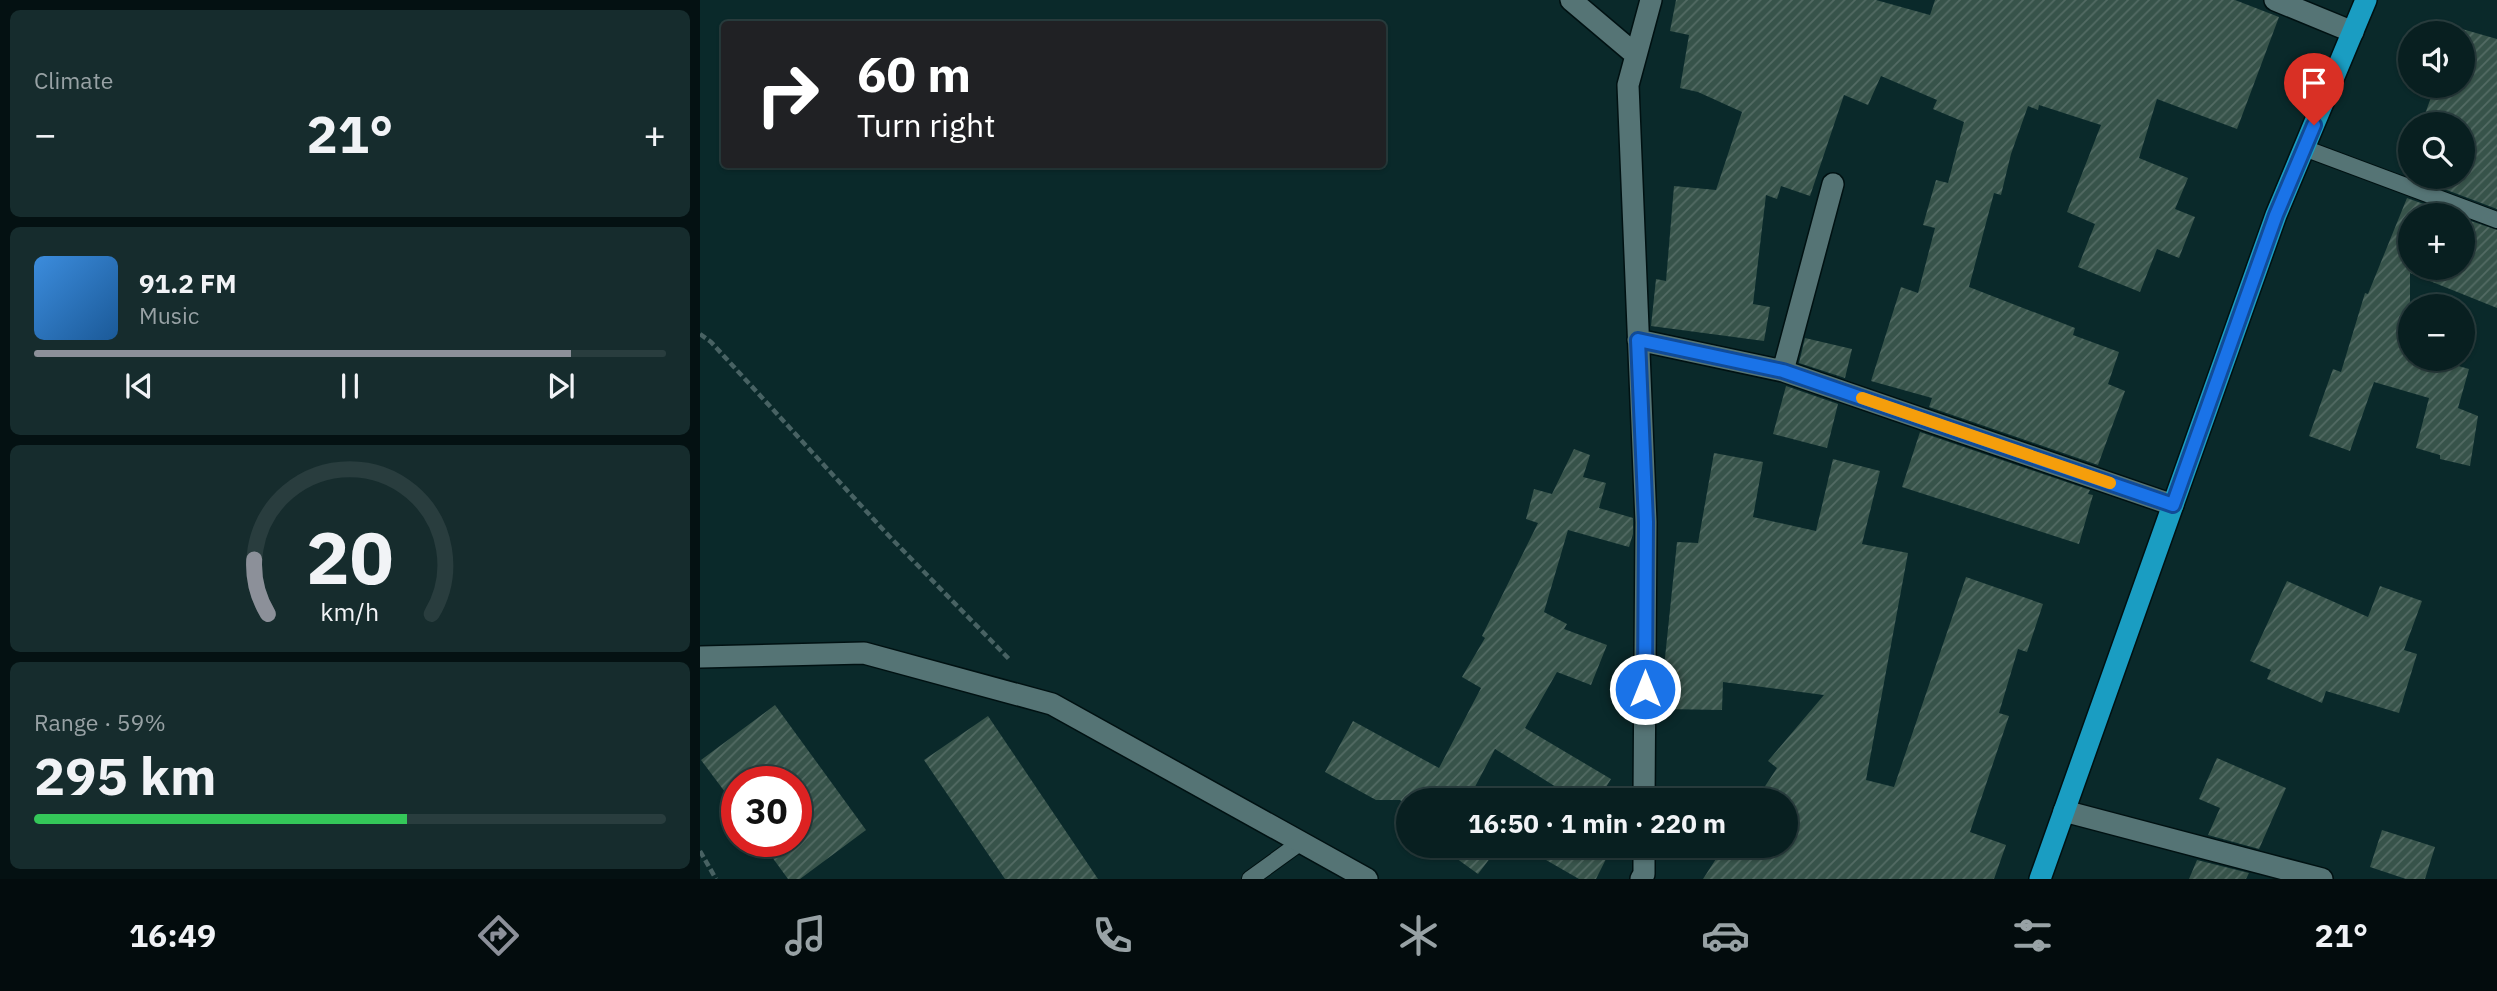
<!DOCTYPE html>
<meta charset="utf-8">
<style>
:root{--surface:#081f20;--page:#162c2d;--text:#f1f3f6;--muted:#98a2a5;--line:#293d3e;--accent:#8c9099}
body{margin:0;font-family:"IBM Plex Sans",sans-serif;background:var(--page);color:var(--text);height:100vh;display:flex;flex-direction:column;font-size:26px;white-space:nowrap}
*{box-sizing:border-box;margin:0}
p{font-size:23px;color:var(--muted)}
.icon{flex:none;width:38px;height:38px;fill:none;stroke:currentColor;stroke-width:2;stroke-linecap:round;stroke-linejoin:round}
.map{position:relative;flex:1;overflow:hidden}
.sheet{display:flex;flex-direction:column;gap:10px;padding:10px;background:#041112;width:700px}
.sheet>*{flex:none}
.banner{position:absolute;left:21px;top:21px;width:665px;height:147px;border-radius:7px;box-shadow:0 2px 5px #0004,0 0 0 2px var(--line);background:#202124;color:#fff;overflow:hidden}
.fabs{position:absolute;left:1698px;top:21px;display:grid;gap:14px}
.fabs a{display:grid;place-items:center;width:77px;height:77px;border-radius:50%;background:var(--surface);box-shadow:0 2px 5px #0004,0 0 0 2px var(--line);font-size:35px}
.speed{position:absolute;left:21px;top:766px;display:flex;gap:14px;font-size:35px;font-weight:700;text-align:center}
.speed>*{display:grid;place-content:center;width:91px;height:91px;border-radius:50%;background:var(--surface);box-shadow:0 2px 5px #0004,0 0 0 2px var(--line);line-height:1}
.speed .limit{border:10px solid #d22;background:#fff;color:#111}
.pin{position:absolute;display:grid;place-items:center;width:60px;height:60px;color:#fff;margin:-72px -30px;border-radius:50% 50% 50% 0;rotate:-45deg;box-shadow:0 0 7px #0007}
.pin .icon{rotate:45deg}
.me{position:absolute;width:77px;margin:-38px;rotate:0deg;stroke-linejoin:round;filter:drop-shadow(0 0 5px #0008)}
.turn{display:flex;align-items:center;gap:24px;height:147px;padding:0 21px;font-size:32px}
.turn .icon{width:91px;height:91px;stroke-width:2.5}
.turn b{display:block;font-size:49px;line-height:60px}
.big{font-size:52px;font-weight:700;line-height:1.1}
.sheet .widget{flex:1;display:flex;flex-direction:column;justify-content:center;gap:10px;min-width:0;padding:0 24px;border-radius:10px;background:var(--page)}
.sheet .dial{align-items:center;gap:0}
.dial svg{height:182px;overflow:visible;fill:none;stroke:var(--line);stroke-width:7;stroke-linecap:round;text-anchor:middle}
.dial text{fill:var(--text);stroke:none}
.song{display:flex;align-items:center;gap:21px}
.cover{width:84px;height:84px;border-radius:10px;background:linear-gradient(135deg,hsl(210 70% 55%),hsl(210 70% 35%))}
.played{height:7px;border-radius:4px;background:linear-gradient(90deg,var(--accent) 85%,var(--line) 85%)}
.keys{display:flex;justify-content:space-around;direction:ltr}
.heat{display:flex;justify-content:space-between;align-items:center;font-size:38px;direction:ltr}
.charge{height:10px;border-radius:5px;background:linear-gradient(90deg,#34c759 59%,var(--line) 0)}
.trip{position:absolute;left:696px;top:788px;width:402px;height:70px;border-radius:35px;background:var(--surface);box-shadow:0 2px 5px #0004,0 0 0 2px var(--line);font-weight:700;line-height:70px;text-align:center}
.dock{display:flex;height:112px;justify-content:space-around;align-items:center;background:#030c0d;color:var(--muted)}
.dock .icon{width:49px;height:49px}
.dock .on{color:var(--accent)}
.dock b{font-size:32px;color:var(--text)}
main{display:flex;flex:1;min-height:0}
.map>svg:first-child{display:block}
</style>
<main>
<section class="sheet">
<div class="widget"><p>Climate</p>
<div class="heat"><a>−</a><b class="big">21°</b><a>+</a></div>
</div>
<div class="widget">
<div class="song"><i class="cover"></i><div><b>91.2 FM</b><p>Music</p></div></div>
<div class="played"></div>
<div class="keys"><svg class="icon" aria-label="previous" viewBox="0 0 24 24"><path d="M18 5L8 12l10 7zM5 5v14"/></svg><svg class="icon" aria-label="pause" viewBox="0 0 24 24"><path d="M8 5v14M16 5v14"/></svg><svg class="icon" aria-label="next" viewBox="0 0 24 24"><path d="M6 5l10 7-10 7zM19 5v14"/></svg></div>
</div>
<div class="widget dial"><svg viewBox="0 0 100 80">
<path d="M14 69A42 42 0 1 1 86 69"/>
<path d="M14 69A42 42 0 0 1 8 45" stroke="#8c9099"/>
<text x="50" y="56" font-size="32" font-weight="700">20</text>
<text x="50" y="72" font-size="11">km/h</text>
</svg></div>
<div class="widget"><p>Range · 59%</p><b class="big">295 km</b><div class="charge"></div></div>
</section>
<div class="map">
<svg width="1797" height="879" viewBox="0 0 1797 879">
<defs>
<pattern id="building-hatch" width="6" height="6" patternUnits="userSpaceOnUse" patternTransform="scale(1.75)"><rect width="6" height="6" fill="#37534a"/><path d="M-1 1l2-2M0 6l6-6M5 7l2-2" fill="none" stroke="#536b64"/></pattern>
</defs>
<rect width="100%" height="100%" fill="#0a292a"/>
<path fill="url(#building-hatch)" d="M976,0H1176L1230,15L1235,0H1535L1579,17L1537,129L1457,99L1439,158L1488,178L1475,209L1495,217L1479,258L1457,249L1440,292L1378,267L1395,224L1367,212L1401,125L1339,105L1338,110L1328,106L1311,154L1301,195L1294,193L1269,287L1375,328L1373,335L1419,352L1408,384L1425,391L1398,465L1229,407L1232,398L1171,381L1201,287L1218,293L1235,228L1223,225L1236,180L1248,183L1264,122L1233,109L1237,100L1181,76L1168,105L1144,95L1110,196L1081,186L1077,199L1066,195L1053,304L1070,307L1064,341L951,326L956,279L966,281L974,186L1016,190L1042,112L998,92L980,88L989,35L970,31Z
M1762,29L1797,39V209L1715,178L1762,177V124H1744L1724,117L1735,86H1762Z
M1707,198L1754,215H1710V268H1762V218L1797,230V308L1710,273V359H1734L1769,369L1758,408L1778,416L1770,466L1740,459V455L1716,448L1729,398L1674,382L1650,451L1609,436L1633,369L1641,372L1665,293L1668,294Z
M1105,338L1152,349L1145,378L1099,363Z
M1086,386L1138,404L1127,448L1073,434Z
M1220,432L1390,490L1388,494L1393,495L1379,544L1202,487Z
M874,449L890,455L883,477L906,483L899,508L933,518V534L929,547L868,530L844,612L867,624L864,629L907,645L891,685L857,672L825,728L911,779L898,800H877L795,749L768,800H709V807L700,800H676L625,772L653,721L739,768L781,688L762,677L785,638L782,636L838,523L826,519L834,489L852,494Z
M1014,453L1063,462L1053,517L1116,531L1133,459L1180,471L1162,544L1208,553L1166,780L1194,787L1266,577L1343,604L1327,652L1318,649L1299,713L1309,716L1270,832L1306,845L1294,879H1003L1025,845H1087V800H1056L1077,768L1068,761L1124,695L1023,682L1022,710L963,709V677L977,542L998,543Z
M1587,581L1668,617L1680,586L1722,601L1704,650L1717,654L1699,713L1626,691L1622,703L1567,679L1571,670L1550,661Z
M75,705L166,830L100,879H88L61,842H96V782H37V808L1,760Z
M288,716L398,879H305L224,760Z
M1517,758L1586,788L1559,849L1508,835L1520,808L1499,799Z
M1682,830L1735,847L1725,879H1706L1670,867Z
M754,845H800L778,874L749,853Z
M820,845H913L896,879H879Z
M1497,860L1549,873L1546,879H1489Z"/>
<g fill="none" stroke-linecap="round" stroke-linejoin="round">
<defs>
<path id="lane" d="M1604,148L1797,220
M550,879L601,842"/>
<path id="street" d="M871,0L936,55
M1575,0L1653,32
M938,340L1083,371L1473,505
M1083,371L1133,184
M0,657L164,653L352,704L667,879
M944,800L946,522L928,85L951,0
M1364,811L1622,879
M941,879L944,874V845"/>
<path id="highway" d="M1340,879L1576,215L1666,0"/>
</defs>
<use href="#lane" stroke="#001112" stroke-width="18"/>
<use href="#street" stroke="#001112" stroke-width="24"/>
<use href="#highway" stroke="#001112" stroke-width="24"/>
<path stroke="#486263" stroke-width="4.5" stroke-dasharray="7 3.5" stroke-linecap="butt" d="M0,334L11,342L189,536L310,660
M0,851L16,879"/>
<use href="#lane" stroke="#557475" stroke-width="16"/>
<use href="#street" stroke="#557475" stroke-width="21"/>
<use href="#highway" stroke="#1a9dc2" stroke-width="21"/>
</g>
<g fill="none" stroke-linecap="round" stroke-linejoin="round">
<defs>
<path id="route" d="M945,689L946,522L938,340L1083,371L1473,505L1576,215L1614,125"/>
</defs>
<use href="#route" stroke="#114b97" stroke-width="18"/>
<use href="#route" stroke="#1a73e8" stroke-width="12"/>
<path stroke="#f59e0b" stroke-width="12" d="M1162,398L1410,483"/>
</g>
</svg>
<div class="fabs">
<a><svg class="icon" aria-label="sound" viewBox="0 0 24 24"><path d="M4 9h4l5-4v14l-5-4H4zM17 9q2 3 0 6"/></svg></a>
<a><svg class="icon" aria-label="search" viewBox="0 0 24 24"><circle cx="10" cy="10" r="6"/><path d="M15 15l6 6"/></svg></a>
<a>+</a>
<a>−</a>
</div>
<div class="speed"><div class="limit">30</div></div>
<div class="pin" style="left:1614px;top:125px;background:#d93025"><svg class="icon" aria-label="arrive" viewBox="0 0 24 24"><path d="M6 21V4h12l-3 4 3 4H6"/></svg></div>
<svg class="me" style="left:945px;top:689px" viewBox="-20 -20 40 40"><circle r="17" fill="#1a73e8" stroke="#fff" stroke-width="3"/><path d="M0-11L8 9 0 5-8 9z" fill="#fff"/></svg>
<div class="trip">16:50 · 1 min · 220 m</div>
<div class="banner">
<div class="turn"><svg class="icon" aria-label="right" viewBox="0 0 24 24"><path d="M7 20v-9h11M14 6l5 5-5 5"/></svg><div><b>60 m</b>Turn right</div></div>
</div>
</div>
</main>
<nav class="dock">
<b>16:49</b>
<svg class="icon on" aria-label="directions" viewBox="0 0 24 24"><path d="M12 3l9 9-9 9-9-9zM9 14v-3h6M13 9l2 2-2 2"/></svg>
<svg class="icon" aria-label="music" viewBox="0 0 24 24"><path d="M9 18V5l10-2v13"/><circle cx="6" cy="18" r="3"/><circle cx="16" cy="16" r="3"/></svg>
<svg class="icon" aria-label="phone" viewBox="0 0 24 24"><path d="M5 4h4l2 5-3 2q2 4 5 5l2-3 5 2v4C11 20 4 13 5 4z"/></svg>
<svg class="icon" aria-label="climate" viewBox="0 0 24 24"><path d="M12 3v18M4 7l16 10M4 17L20 7"/></svg>
<svg class="icon" aria-label="car" viewBox="0 0 24 24"><path d="M5 17H2v-5l4-1 3-4h7l3 4 3 1v5h-3M9 17h6M6 11h13"/><circle cx="7" cy="17" r="2"/><circle cx="17" cy="17" r="2"/></svg>
<svg class="icon" aria-label="filters" viewBox="0 0 24 24"><path d="M4 7h16M4 17h16"/><circle cx="9" cy="7" r="2"/><circle cx="15" cy="17" r="2"/></svg>
<b>21°</b>
</nav>
